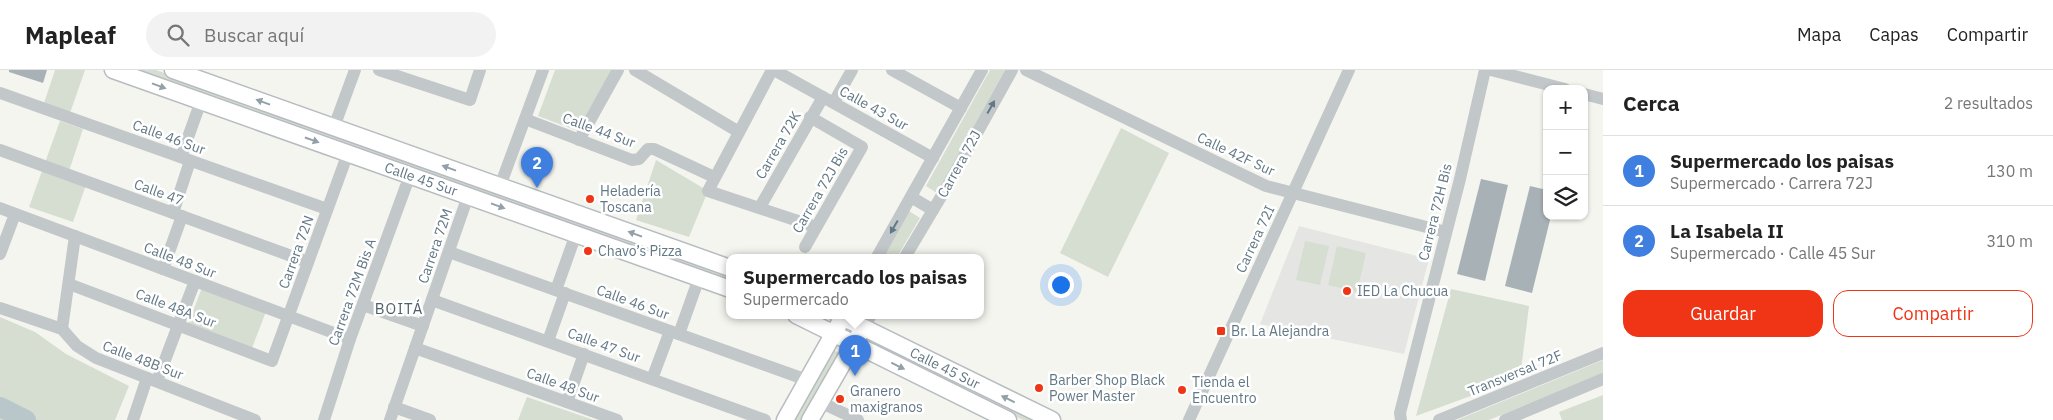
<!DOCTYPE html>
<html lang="es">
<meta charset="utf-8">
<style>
:root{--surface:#fff;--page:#f2f2f2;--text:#222;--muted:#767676;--line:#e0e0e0;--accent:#ef3516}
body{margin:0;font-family:"IBM Plex Sans",sans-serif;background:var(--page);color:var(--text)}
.controls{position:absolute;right:15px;top:15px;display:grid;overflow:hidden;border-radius:10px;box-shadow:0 1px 4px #0004}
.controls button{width:45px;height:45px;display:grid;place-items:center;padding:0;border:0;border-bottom:1px solid var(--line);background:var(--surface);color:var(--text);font:25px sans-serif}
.you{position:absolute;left:1060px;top:214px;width:18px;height:18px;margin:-12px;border:4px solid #fff;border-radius:50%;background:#1a73e8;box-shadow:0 0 0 8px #1a73e833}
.badge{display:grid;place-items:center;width:32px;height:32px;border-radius:50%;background:var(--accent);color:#fff;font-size:16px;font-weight:700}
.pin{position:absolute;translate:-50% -41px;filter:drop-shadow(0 1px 2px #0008)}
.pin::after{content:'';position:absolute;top:26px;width:18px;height:15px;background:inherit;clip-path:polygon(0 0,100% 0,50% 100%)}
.popup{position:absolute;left:726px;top:184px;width:258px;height:65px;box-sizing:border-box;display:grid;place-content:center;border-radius:10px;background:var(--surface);filter:drop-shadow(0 1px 4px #0005);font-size:16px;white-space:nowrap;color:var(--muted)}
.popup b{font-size:19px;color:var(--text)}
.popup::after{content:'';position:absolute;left:50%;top:100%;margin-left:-10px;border:10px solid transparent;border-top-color:var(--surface)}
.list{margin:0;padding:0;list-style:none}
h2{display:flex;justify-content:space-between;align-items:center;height:65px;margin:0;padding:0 20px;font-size:21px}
h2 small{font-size:16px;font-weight:400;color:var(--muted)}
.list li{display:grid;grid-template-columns:32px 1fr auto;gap:15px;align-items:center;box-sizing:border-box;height:70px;padding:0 20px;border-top:1px solid var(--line)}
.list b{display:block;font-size:19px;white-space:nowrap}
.list p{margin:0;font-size:16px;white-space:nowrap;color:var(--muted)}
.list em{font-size:16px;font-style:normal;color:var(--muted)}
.actions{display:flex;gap:10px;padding:15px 20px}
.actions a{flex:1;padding:11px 0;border:1px solid var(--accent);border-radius:15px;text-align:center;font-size:18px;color:var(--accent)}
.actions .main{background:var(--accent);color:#fff}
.icon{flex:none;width:28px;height:28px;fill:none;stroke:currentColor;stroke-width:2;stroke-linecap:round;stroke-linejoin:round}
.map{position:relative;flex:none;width:1603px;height:350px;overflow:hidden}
header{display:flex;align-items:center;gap:30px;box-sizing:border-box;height:70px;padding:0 25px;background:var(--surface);border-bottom:1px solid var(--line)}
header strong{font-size:24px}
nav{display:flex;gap:28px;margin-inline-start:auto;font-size:18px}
.search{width:350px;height:45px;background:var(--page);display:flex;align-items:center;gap:12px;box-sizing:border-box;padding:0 18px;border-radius:28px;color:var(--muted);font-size:19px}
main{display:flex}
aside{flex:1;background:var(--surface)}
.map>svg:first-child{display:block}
.built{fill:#e5e6e4}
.green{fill:#d6ddd1}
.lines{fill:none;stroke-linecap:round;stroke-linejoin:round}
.river{stroke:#b9c7cb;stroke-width:20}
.building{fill:#a8b2b6}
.secondary-casing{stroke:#b6bcc0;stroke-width:19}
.street{stroke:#c2c7c9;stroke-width:12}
.secondary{stroke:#fff;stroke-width:16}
.oneway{fill:#91a0a9}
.oneway2{fill:#627884}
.poi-dot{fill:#ef3516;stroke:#fff;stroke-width:2}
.labels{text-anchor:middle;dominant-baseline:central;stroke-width:5;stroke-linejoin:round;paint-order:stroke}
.street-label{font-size:14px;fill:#627884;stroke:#fff}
.poi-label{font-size:14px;fill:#627884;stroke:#fff;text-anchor:start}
.neighbourhood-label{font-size:15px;letter-spacing:1px;fill:#506068;stroke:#fff}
</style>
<header>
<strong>Mapleaf</strong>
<div class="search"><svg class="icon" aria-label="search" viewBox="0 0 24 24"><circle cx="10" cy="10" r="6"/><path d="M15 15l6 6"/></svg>Buscar aquí</div>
<nav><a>Mapa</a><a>Capas</a><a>Compartir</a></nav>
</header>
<main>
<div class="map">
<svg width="1603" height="350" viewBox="0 0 1603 350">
<rect width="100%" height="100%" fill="#f5f5f0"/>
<!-- built -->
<path class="built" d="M1299 156 1429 189 1404 284 1260 254Z"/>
<!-- green -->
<g class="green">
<path d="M55 0H85L70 43 44 33Z"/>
<path d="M135 0H156L730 205V212L592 162Z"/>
<path d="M555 0H612L578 61 538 46Z"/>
<path d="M990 0H1005L937 123 926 116Z"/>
<path d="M60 51 83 59 68 104 87 112 73 152 29 137Z"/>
<path d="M1121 58 1169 83 1108 207 1060 183Z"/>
<path d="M656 90 708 121 689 167 636 150Z"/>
<path d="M909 141 920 148 897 187H882Z"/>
<path d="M1305 171 1329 176 1320 215 1296 210Z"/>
<path d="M1337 176 1366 183 1357 222 1328 215Z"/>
<path d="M203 215 267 239 252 278 188 254Z"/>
<path d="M1451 219 1529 236 1520 308 1416 346Z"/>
<path d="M0 247 35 262 66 284 129 316 115 350H0Z"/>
<path d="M875 271 1041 350H1023L871 278Z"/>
<path d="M832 279 840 284 803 350H792Z"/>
<path d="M1603 290V303L1489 350H1457Z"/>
<path d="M1603 325V350H1562L1559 342Z"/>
<path d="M527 327 594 350H518Z"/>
</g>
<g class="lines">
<!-- river -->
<path class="river" d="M0 337 26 350"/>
</g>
<!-- building -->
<g class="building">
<path d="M9 0H47L43 13 9 2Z"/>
<path d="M1481 109 1508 115 1485 211 1457 204Z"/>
<path d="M1530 116 1547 120V146H1551L1532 223 1505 216Z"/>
</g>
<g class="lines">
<!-- secondary casing -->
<g class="secondary-casing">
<g id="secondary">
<path d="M113 0 730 219"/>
<path d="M173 0 730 198"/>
<path d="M796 245 1008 350"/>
<path d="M838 245 1052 350"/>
<path d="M785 350 839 254"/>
<path d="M810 350 859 265"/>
</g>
</g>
<!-- street -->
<g class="street">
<path d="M379 0 470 30 480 0"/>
<path d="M635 0 739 62"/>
<path d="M772 0 708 121 816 157"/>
<path d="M774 0 933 88"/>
<path d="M892 0 961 38"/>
<path d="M1026 0 1266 116 1446 162"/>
<path d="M1491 0 1565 19"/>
<path d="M0 23 327 139"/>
<path d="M1584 24 1603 29"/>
<path d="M834 32 852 0"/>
<path d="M525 49 632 90 639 89 648 79H654L714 107"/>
<path d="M334 57 355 0"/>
<path d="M579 70 618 0"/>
<path d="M0 80 308 192"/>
<path d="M181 87 201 31"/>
<path d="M500 116 543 0"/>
<path d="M911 127 933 140"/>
<path d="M760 137 823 27"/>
<path d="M0 138 350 269"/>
<path d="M173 143 190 91"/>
<path d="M805 177 862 77 810 47"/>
<path d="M449 182 807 310"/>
<path d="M0 184 15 144"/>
<path d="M877 187 982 0"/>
<path d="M905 187 948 115 1012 0"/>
<path d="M163 199 182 146"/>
<path d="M69 214 272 291 348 83"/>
<path d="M556 220 576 164"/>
<path d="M432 230 765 350"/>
<path d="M363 235 423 256"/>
<path d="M0 238 62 259 77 276 96 288 255 350"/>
<path d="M864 258 871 245"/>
<path d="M62 259 75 166"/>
<path d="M679 264 699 208"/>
<path d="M548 271 565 223"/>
<path d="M415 278 617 350"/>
<path d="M652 309 670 261"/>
<path d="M157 311 195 211"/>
<path d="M567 332 584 284"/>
<path d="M820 332 858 350"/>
<path d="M394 337 430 350"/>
<path d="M133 350 147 308"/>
<path d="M324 350 350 269 410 105"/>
<path d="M390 350 468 126"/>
<path d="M1189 350 1349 0"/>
<path d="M1401 350 1400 343 1460 109 1485 0"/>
<path d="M1439 350 1603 283"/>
<path d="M1505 350 1603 309"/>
</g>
<!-- secondary -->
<use href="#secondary" class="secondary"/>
</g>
<!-- one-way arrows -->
<defs><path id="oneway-solid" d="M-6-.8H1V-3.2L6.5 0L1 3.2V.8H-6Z" transform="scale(1.25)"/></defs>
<g class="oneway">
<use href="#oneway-solid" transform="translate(159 16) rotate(20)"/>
<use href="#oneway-solid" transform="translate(263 32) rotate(-160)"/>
<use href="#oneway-solid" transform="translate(312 70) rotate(19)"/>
<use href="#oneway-solid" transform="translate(449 98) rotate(-160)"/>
<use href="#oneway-solid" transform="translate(498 136) rotate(20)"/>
<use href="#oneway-solid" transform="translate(635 164) rotate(-160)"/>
<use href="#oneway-solid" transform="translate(898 296) rotate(26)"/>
<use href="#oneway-solid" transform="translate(1008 329) rotate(-154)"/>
</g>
<g class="oneway2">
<use href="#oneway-solid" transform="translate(991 37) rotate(-61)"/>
<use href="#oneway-solid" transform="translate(894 157) rotate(120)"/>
</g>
<!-- markers -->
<g class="poi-dot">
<circle cx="590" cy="129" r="5"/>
<circle cx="588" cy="181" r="5"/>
<circle cx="1347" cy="221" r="5"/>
<rect x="1216" y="256" width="10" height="10" rx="2.5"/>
<circle cx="1039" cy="318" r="5"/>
<circle cx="1182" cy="320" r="5"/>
<circle cx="840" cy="329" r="5"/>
</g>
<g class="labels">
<!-- street labels -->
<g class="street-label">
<text transform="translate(874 38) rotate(29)">Calle 43 Sur</text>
<text transform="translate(599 60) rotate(20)">Calle 44 Sur</text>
<text transform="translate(169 67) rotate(20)">Calle 46 Sur</text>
<text transform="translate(778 75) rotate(-60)">Carrera 72K</text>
<text transform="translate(1236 84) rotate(25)">Calle 42F Sur</text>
<text transform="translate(959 94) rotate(-61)">Carrera 72J</text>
<text transform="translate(421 109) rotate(19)">Calle 45 Sur</text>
<text transform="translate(820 120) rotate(-60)">Carrera 72J Bis</text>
<text transform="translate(159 122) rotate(20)">Calle 47</text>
<text transform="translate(1435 142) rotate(-76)">Carrera 72H Bis</text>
<text transform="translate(1255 169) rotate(-65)">Carrera 72I</text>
<text transform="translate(435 176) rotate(-71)">Carrera 72M</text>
<text transform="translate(296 182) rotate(-70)">Carrera 72N</text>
<text transform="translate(180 190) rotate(21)">Calle 48 Sur</text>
<text transform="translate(352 222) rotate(-70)">Carrera 72M Bis A</text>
<text transform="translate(633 232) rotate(20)">Calle 46 Sur</text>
<text transform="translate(176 238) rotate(21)">Calle 48A Sur</text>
<text transform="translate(604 275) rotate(20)">Calle 47 Sur</text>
<text transform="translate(143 290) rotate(21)">Calle 48B Sur</text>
<text transform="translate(945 298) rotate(26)">Calle 45 Sur</text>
<text transform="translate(1515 303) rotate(-22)">Transversal 72F</text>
<text transform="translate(563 315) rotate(20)">Calle 48 Sur</text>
</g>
<!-- poi labels -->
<g class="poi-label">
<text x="600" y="121">Heladería<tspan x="600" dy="16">Toscana</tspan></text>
<text x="598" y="181">Chavo’s Pizza</text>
<text x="1357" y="221">IED La Chucua</text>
<text x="1231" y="261">Br. La Alejandra</text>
<text x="1049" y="310">Barber Shop Black<tspan x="1049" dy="16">Power Master</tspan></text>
<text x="1192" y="312">Tienda el<tspan x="1192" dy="16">Encuentro</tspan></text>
<text x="850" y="321">Granero<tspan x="850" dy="16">maxigranos</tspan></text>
</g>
<!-- neighbourhood labels -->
<g class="neighbourhood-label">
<text x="399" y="238">BOITÁ</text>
</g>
</g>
</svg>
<div class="controls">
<button>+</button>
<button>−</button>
<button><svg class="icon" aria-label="layers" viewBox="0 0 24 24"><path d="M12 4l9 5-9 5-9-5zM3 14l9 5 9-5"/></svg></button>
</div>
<div class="you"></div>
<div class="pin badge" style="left:855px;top:306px;background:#3f7fe0">1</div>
<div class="popup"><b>Supermercado los paisas</b>Supermercado</div>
<div class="pin badge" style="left:537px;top:118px;background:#3f7fe0">2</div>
</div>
<aside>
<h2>Cerca<small>2 resultados</small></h2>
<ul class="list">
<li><span class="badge" style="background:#3f7fe0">1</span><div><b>Supermercado los paisas</b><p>Supermercado · Carrera 72J</p></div><em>130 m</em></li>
<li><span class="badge" style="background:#3f7fe0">2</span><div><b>La Isabela II</b><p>Supermercado · Calle 45 Sur</p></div><em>310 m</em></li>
</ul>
<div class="actions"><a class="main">Guardar</a><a>Compartir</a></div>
</aside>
</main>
